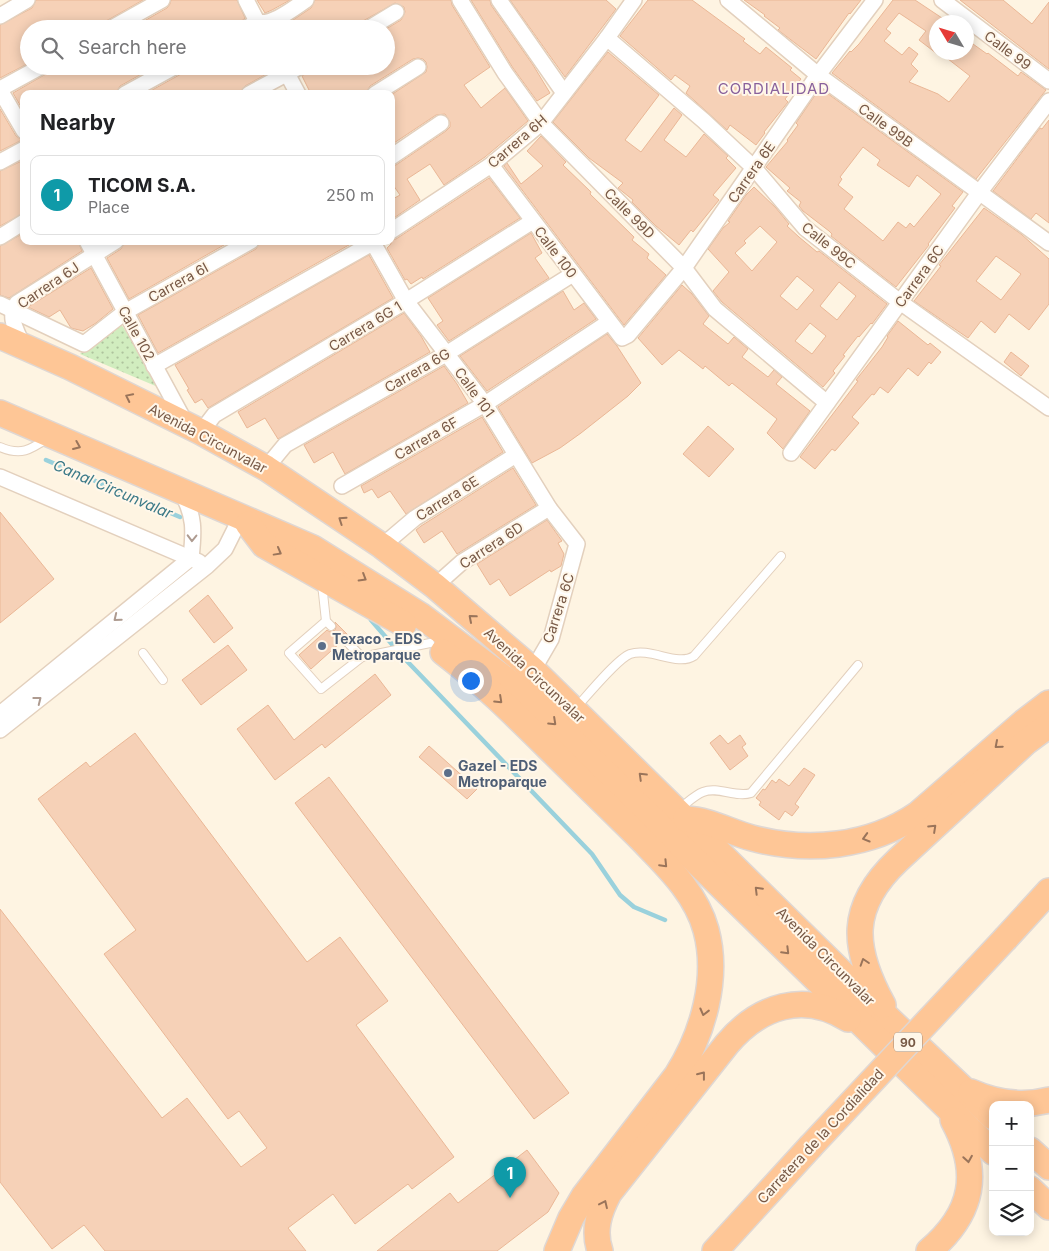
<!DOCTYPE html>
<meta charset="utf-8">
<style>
:root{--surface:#fff;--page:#f6f6f6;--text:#202124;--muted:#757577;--line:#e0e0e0;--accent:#f3683c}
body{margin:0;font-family:Inter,sans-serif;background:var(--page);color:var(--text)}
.controls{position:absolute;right:15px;bottom:15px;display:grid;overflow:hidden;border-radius:10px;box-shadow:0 2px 12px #0003}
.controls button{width:45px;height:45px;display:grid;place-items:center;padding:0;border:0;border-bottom:1px solid var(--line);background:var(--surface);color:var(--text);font:25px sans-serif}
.compass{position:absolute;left:929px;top:15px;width:45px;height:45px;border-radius:50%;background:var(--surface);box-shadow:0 2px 12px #0003;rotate:308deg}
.you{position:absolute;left:470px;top:680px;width:18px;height:18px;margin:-12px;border:4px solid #fff;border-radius:50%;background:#1a73e8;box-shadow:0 0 0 8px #1a73e833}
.badge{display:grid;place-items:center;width:32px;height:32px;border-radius:50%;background:var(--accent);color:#fff;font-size:16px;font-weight:700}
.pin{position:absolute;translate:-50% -41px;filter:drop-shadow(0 1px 2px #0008)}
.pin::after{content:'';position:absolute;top:26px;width:18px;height:15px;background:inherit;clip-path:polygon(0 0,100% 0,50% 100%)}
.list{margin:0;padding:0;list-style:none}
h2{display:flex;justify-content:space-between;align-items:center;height:65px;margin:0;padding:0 20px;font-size:21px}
h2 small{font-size:16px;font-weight:400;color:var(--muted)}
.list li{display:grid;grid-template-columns:32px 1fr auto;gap:15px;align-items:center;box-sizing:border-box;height:80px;margin:0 10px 10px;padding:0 10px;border:1px solid var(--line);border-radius:10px}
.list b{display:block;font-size:19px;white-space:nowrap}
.list p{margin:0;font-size:16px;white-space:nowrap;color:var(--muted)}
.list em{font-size:16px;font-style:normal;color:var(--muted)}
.icon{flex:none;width:28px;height:28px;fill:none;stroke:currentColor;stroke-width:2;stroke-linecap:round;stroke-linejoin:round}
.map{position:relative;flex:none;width:1049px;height:1251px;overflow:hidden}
.search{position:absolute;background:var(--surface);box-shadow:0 2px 12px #0003;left:20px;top:20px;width:375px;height:55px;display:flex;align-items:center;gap:12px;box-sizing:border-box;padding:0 18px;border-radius:28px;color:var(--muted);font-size:19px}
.panel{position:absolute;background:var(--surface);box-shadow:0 2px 12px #0003;left:20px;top:90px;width:375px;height:155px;border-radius:10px}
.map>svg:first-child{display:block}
.grass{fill:url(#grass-dots)}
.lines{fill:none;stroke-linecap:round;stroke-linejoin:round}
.stream{stroke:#9ad1dc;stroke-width:4.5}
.building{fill:#f6d1b7;stroke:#eab796;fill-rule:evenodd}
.service-casing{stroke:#e3d0bd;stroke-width:10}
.minor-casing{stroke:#e3d0bd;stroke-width:18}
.trunk-casing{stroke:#dfd7d3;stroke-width:28}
.service{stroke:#fff;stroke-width:8}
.minor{stroke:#fff;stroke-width:15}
.trunk{stroke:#fec696;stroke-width:25}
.trunk-bridge-casing{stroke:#dfd7d3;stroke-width:28;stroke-linecap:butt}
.trunk-bridge{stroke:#fec696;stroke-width:25}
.oneway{stroke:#9a745a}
.oneway2{stroke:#ae9b90}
.service-dot{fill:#5c6f8a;stroke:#fff7ea;stroke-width:2}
.labels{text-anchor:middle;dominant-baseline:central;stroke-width:4;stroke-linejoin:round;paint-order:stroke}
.shield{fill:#fff7ea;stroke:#a08877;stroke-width:1}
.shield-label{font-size:12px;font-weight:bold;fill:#785946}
.street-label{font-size:14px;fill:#785946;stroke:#fff7ea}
.service-label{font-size:14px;font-weight:bold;fill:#4e5e75;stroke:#fff7ea;text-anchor:start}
.neighbourhood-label{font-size:15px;letter-spacing:1px;fill:#89619c;stroke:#fff7ea}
.water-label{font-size:15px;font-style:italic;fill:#3b7987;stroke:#fff7ea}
</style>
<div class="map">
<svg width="1049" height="1251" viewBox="0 0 1049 1251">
<defs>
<pattern id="grass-dots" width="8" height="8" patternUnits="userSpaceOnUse" patternTransform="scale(1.25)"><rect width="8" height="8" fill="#d1edbf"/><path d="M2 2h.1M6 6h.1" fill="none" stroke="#aec39d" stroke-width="1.8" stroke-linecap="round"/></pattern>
</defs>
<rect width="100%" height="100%" fill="#fef4e2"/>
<!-- grass -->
<path class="grass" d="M119 321 165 390 80 354Z"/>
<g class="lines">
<!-- stream -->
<g class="stream">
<path d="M46 460 180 517"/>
<path d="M371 620 403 657 592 854 620 895 634 907 665 920"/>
</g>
</g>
<!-- building -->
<g class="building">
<path d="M36 0H143L92 29H29V63L0 78V25L32 8Z"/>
<path d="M171 0H237L245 18 233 29H130L167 8 170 4Z"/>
<path d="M257 0H290L272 10 265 13Z"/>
<path d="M315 0H451L452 5 490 67 464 85 481 108 505 88 528 121 485 157 444 185 430 164 407 179 420 200 391 220V200L400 195 391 182V166L396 165 446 131 450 127V122L445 114 436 115 391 145V95L426 72 427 67 426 62 423 59 418 58 413 59 370 86 366 94H311L302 76 309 71 310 66H386V29L401 20 405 12 404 7 395 3 363 21 359 29H276L287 24 311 8Z"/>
<path d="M471 0H490L491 5 533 65 550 93 537 101 513 68Z"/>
<path d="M510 0H606L616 9 565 77Z"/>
<path d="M648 0H692L745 39 743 41 760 54 766 47 792 68 790 70 801 79 785 99 788 102 764 132 765 133 756 145 730 125 727 130 686 93 690 86 675 75 671 80 620 36Z"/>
<path d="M744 0H861L850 14 849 13 816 59 778 30 780 28 764 16 765 15Z"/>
<path d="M893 0H915L948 22H936V53L919 40 926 31 899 13 886 29 891 33 884 41 902 55 909 47 918 54 911 64 918 71 909 82 938 94 949 102 970 76 939 52H966V39L987 54 988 53 1018 76 1021 72 1046 90 976 179 832 73 850 51 851 52 859 44Z"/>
<path d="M960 0H1003L1032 24 1049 2V69Z"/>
<path d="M608 52 659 95 625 140 641 152 674 108 682 115 664 140 686 157 704 134 728 156 726 158 736 168 713 195 719 200 693 232 691 230 679 245 656 226 632 202 633 200 618 188 623 183 589 158 553 122Z"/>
<path d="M55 66H156L120 86 116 94H24V112L13 93 46 74Z"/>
<path d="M185 66H269L272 71 245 86 240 94H145L181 74Z"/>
<path d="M820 88 963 192 952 206 955 208 928 244 929 245 896 287 831 236 832 234 829 231 803 211 799 206 801 202 787 191 790 188 766 167 788 141 787 140 798 125 796 123ZM863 147 880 160 877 165 909 187 917 175 941 194 914 227 910 223 906 228 898 222 883 241 844 209 853 197 838 185 842 179 840 177Z"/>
<path d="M0 109 16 136 22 140 0 151Z"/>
<path d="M1049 120V223L1036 213 1031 219 993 191 1040 128 1042 129Z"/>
<path d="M541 136 566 162 563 165 591 192 590 194 634 237 632 240 649 254 647 258 666 275 624 325 504 166 507 163 521 184 543 166 527 151Z"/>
<path d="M24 160V213L0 226V171Z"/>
<path d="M489 178 520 218 423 279 422 277 411 284 407 279 405 280 387 248 391 244V240L396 239Z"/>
<path d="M754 187 776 208 789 224 787 226 799 237 817 252 819 251 887 304 872 324 871 323 859 337 858 336 843 355 845 356 833 371 835 373 823 387 722 302 713 291 729 272 708 249 723 228 730 222 728 221 746 195ZM760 226 777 242 752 271 735 253 746 243 744 241ZM797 276 814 290 797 310 780 296ZM839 282 856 296 837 320 820 306ZM810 323 826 336 812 354 795 341Z"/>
<path d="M984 208 1021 234 1049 259V304L1029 330 1009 314 995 333 981 321 968 338 914 301 941 266 939 265ZM996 256 1021 274 1001 300 976 281Z"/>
<path d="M24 233V241H78L82 251 9 298 0 295V246Z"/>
<path d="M531 233 542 253 535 258 549 278 449 341 437 325 443 321 428 298Z"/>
<path d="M125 241H231L129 299 107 258 121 249Z"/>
<path d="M260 241H356L158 353 138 315 256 249Z"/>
<path d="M369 255 393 298 208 408 202 399 195 403 187 390 189 389 175 365Z"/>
<path d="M91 268 113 309 96 323 83 331 71 328 60 310 49 317 28 307Z"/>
<path d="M682 285 692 294 709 316 703 324 728 344 734 337 748 349 742 357 768 377 774 370 782 377 776 384 810 411 783 449 767 433 777 419 732 383 729 386 705 366 703 369 679 350 662 365 638 338Z"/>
<path d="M563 291 574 310 584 303 596 319 487 391 460 356Z"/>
<path d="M404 313 421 336 430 352 278 439 265 418 247 428 238 412Z"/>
<path d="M898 321 928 345 930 343 941 352 931 364 929 362 918 376 908 368 888 393 880 387 874 395 872 394 852 417 859 423 835 451 832 449 815 469 800 457 858 381 856 380 882 347 888 337 887 336Z"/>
<path d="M607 334 617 346 641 383 628 396 581 433 560 448 532 463 498 407Z"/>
<path d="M1011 352 1029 366 1021 376 1004 362Z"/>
<path d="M444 366 457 384 468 403 345 474 333 452 314 463 304 445Z"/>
<path d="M482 417 503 452 406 514 390 491 378 498 372 489 364 493 361 486Z"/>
<path d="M708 426 734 449 709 477 683 454Z"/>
<path d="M513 468 536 505 457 554 442 531 424 543 416 530 421 526Z"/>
<path d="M0 512 54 579 0 623Z"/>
<path d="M547 520 562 541 558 543 564 554 561 566 551 572 550 570 510 596 499 579 490 585 477 564Z"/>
<path d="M208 595 233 628 214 643 189 611Z"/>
<path d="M335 622 348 635 345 634 340 635 338 638 340 643 311 669 299 655 327 630 330 632 335 630 336 627Z"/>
<path d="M228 645 247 670 201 705 182 680Z"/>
<path d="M375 674 391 695 325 748 322 744 275 780 237 729 268 705 294 740Z"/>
<path d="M135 733 307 962 340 937 388 1001 356 1025 454 1157 412 1189 408 1184 355 1224 333 1194 288 1228 306 1251H105L84 1225 52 1249 0 1182V909L162 1118 187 1098 241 1167 267 1148 239 1111 228 1119 104 954 136 930 38 799 86 762 90 767Z"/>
<path d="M720 735 728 744 740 735 746 744 742 747 748 756 730 770 710 743Z"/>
<path d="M429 746 477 789 467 799 419 757Z"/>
<path d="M804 768 815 775 795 804 799 807 792 816 785 811 779 820 759 805 761 802 756 798 763 789 765 790 772 780 776 783 779 779 789 786Z"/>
<path d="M329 777 569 1093 534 1119 295 803Z"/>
<path d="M527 1150 559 1193 548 1212 497 1251H377L450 1193 458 1203Z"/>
</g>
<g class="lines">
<!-- service casing -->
<g class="service-casing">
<g id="service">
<path d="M0 447C21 456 30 450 48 438"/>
<path d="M322 584 326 621 331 626"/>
<path d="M326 621 289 653 321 689 362 657"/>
<path d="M344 639 362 657 430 643"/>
<path d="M143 653 163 680"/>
<path d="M575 709C586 697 617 659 630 654 651 647 677 667 694 656L781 556"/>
<path d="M680 808C687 803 695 795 703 792 718 786 736 798 751 793L858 665"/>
</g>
</g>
<!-- minor casing -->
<g class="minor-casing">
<g id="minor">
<path d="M246 0 261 29"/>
<path d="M460 0 505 73 541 123 684 268 715 309 827 403"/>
<path d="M499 0 564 93"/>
<path d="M728 0 818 75 1049 243"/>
<path d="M942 0 1049 81"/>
<path d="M0 16 27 0"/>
<path d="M110 29 162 0"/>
<path d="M245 29 257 22C272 26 294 8 306 0"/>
<path d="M368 29 396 12"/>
<path d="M607 38 704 121 754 168 805 228 900 302 1049 408"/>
<path d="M283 66 298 94"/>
<path d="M0 89 42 66"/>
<path d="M0 90 24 131"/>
<path d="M125 94 176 66"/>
<path d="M249 94 301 66"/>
<path d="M375 94 418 67"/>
<path d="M391 157 441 123"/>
<path d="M0 162 24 149"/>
<path d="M491 165 622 338 628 335 684 268 818 75 875 0"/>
<path d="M391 231 491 165 541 123 607 38 634 0"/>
<path d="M0 237 24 222"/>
<path d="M87 241 185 422"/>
<path d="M372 241 406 301 485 404 549 508 577 544 551 639 533 670"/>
<path d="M0 304 84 344 125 312 251 241"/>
<path d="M23 346C17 331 7 317 17 303L116 241"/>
<path d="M154 366 376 241"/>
<path d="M201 432 214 415 406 301 533 221"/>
<path d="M791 453 979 193 1049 101"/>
<path d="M266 468 285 445 446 354 573 274"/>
<path d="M0 477 199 562"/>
<path d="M342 486 485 404 609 322"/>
<path d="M382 546 415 518 516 455"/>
<path d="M435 586 462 562 549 508"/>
<path d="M0 714 191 558C194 531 195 516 181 491"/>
<path d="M0 730 207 566 225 549 241 517"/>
</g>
</g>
<!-- trunk casing -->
<g class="trunk-casing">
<g id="trunk">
<path d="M0 336 70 367 201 432 266 468 382 546 435 586 533 670 892 1022 993 1117"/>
<path d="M0 413 313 548 420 615 517 688 585 753 993 1152"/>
<path d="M248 524 264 545 404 624"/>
<path d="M443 652C489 687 530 730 571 770 594 793 618 816 641 839 667 866 696 893 706 930 719 978 703 1034 677 1075L584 1196 571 1218 557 1251"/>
<path d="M686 819C710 820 729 832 752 838 808 853 870 847 918 814L1024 722 1049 703"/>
<path d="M1006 938 1049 891"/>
<path d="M883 1005C852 948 848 907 898 860L1026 742 1049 725"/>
<path d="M971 1092C996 1103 1022 1107 1049 1100"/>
<path d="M1030 1150 1049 1167"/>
<path d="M1030 1189 1049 1207"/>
<path d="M600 1251C593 1230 599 1212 609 1193L727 1044C759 1006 804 991 848 1019"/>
<path d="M715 1251 810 1147"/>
<path d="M929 1251C974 1213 981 1172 953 1120"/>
</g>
</g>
<!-- service -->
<use href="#service" class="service"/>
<!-- minor -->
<use href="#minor" class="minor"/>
<!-- trunk -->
<use href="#trunk" class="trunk"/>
<!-- trunk-bridge casing -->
<g class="trunk-bridge-casing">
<path id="trunk-bridge" d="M810 1147 1006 938"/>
</g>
<!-- trunk-bridge -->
<use href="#trunk-bridge" class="trunk-bridge"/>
</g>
<!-- one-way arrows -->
<defs><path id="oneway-chevron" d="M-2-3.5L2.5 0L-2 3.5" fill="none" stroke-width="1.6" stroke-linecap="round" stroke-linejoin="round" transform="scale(1.25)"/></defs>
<g class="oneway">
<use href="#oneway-chevron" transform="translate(129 397) rotate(-154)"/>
<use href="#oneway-chevron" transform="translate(77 446) rotate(23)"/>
<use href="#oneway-chevron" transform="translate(342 520) rotate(-146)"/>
<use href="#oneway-chevron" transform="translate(278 552) rotate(29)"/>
<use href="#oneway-chevron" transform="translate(363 578) rotate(31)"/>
<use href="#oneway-chevron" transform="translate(472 618) rotate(-139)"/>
<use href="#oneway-chevron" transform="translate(499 700) rotate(43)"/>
<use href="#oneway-chevron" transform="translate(553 722) rotate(43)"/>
<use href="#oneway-chevron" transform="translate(998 745) rotate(139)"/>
<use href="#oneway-chevron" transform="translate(642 776) rotate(-136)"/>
<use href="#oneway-chevron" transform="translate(933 828) rotate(-43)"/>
<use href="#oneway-chevron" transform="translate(866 838) rotate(164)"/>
<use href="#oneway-chevron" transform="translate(664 864) rotate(46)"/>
<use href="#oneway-chevron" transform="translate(758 890) rotate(-135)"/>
<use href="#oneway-chevron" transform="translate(786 951) rotate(45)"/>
<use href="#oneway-chevron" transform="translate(864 962) rotate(-108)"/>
<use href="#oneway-chevron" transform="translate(704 1012) rotate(104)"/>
<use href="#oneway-chevron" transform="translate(702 1075) rotate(-52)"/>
<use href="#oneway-chevron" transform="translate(968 1159) rotate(81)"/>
<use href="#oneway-chevron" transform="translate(604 1204) rotate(-65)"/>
</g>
<g class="oneway2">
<use href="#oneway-chevron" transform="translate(192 538) rotate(91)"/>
<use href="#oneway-chevron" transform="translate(117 618) rotate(141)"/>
<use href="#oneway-chevron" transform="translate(38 700) rotate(-38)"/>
</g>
<!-- markers -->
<g class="service-dot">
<circle cx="322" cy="646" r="5"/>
<circle cx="448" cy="773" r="5"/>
</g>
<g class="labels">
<!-- shield labels -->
<rect class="shield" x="894" y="1032.5" width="28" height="19" rx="4"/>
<g class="shield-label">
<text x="908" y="1042">90</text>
</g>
<!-- street labels -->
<g class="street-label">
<text transform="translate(1008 50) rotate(37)">Calle 99</text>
<text transform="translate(886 125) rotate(36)">Calle 99B</text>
<text transform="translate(517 141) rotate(-41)">Carrera 6H</text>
<text transform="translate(751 172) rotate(-55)">Carrera 6E</text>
<text transform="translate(630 213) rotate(45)">Calle 99D</text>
<text transform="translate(829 245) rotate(39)">Calle 99C</text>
<text transform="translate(556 252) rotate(53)">Calle 100</text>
<text transform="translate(919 276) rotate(-54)">Carrera 6C</text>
<text transform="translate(178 282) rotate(-29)">Carrera 6I</text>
<text transform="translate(48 285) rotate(-34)">Carrera 6J</text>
<text transform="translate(365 326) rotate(-31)">Carrera 6G 1</text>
<text transform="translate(137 333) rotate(61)">Calle 102</text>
<text transform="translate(417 370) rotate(-30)">Carrera 6G</text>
<text transform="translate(475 392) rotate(54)">Calle 101</text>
<text transform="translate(208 438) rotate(28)">Avenida Circunvalar</text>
<text transform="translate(426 438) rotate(-30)">Carrera 6F</text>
<text transform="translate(447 498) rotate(-32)">Carrera 6E</text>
<text transform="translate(491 545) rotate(-33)">Carrera 6D</text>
<text transform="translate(558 608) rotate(-72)">Carrera 6C</text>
<text transform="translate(535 675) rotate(43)">Avenida Circunvalar</text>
<text transform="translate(826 956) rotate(45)">Avenida Circunvalar</text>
<text transform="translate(820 1136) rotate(-47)">Carretera de la Cordialidad</text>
</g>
<!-- service labels -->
<g class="service-label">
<text x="332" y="638">Texaco - EDS<tspan x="332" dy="16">Metroparque</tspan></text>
<text x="458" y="765">Gazel - EDS<tspan x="458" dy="16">Metroparque</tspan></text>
</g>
<!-- neighbourhood labels -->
<g class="neighbourhood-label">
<text x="774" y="88">CORDIALIDAD</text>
</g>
<!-- water labels -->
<g class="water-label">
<text transform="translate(113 489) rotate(23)">Canal Circunvalar</text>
</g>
</g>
</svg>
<div class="controls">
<button>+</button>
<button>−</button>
<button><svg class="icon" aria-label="layers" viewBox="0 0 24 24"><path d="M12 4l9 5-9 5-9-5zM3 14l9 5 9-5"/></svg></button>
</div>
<svg class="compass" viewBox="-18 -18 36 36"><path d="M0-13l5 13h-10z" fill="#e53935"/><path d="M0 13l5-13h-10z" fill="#757577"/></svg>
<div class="you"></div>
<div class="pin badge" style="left:510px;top:1198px;background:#0f9aa8">1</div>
<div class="search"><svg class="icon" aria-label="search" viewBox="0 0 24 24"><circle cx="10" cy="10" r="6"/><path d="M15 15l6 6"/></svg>Search here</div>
<section class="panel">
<h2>Nearby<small></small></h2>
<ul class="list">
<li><span class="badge" style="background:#0f9aa8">1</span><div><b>TICOM S.A.</b><p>Place</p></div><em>250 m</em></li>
</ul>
</section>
</div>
